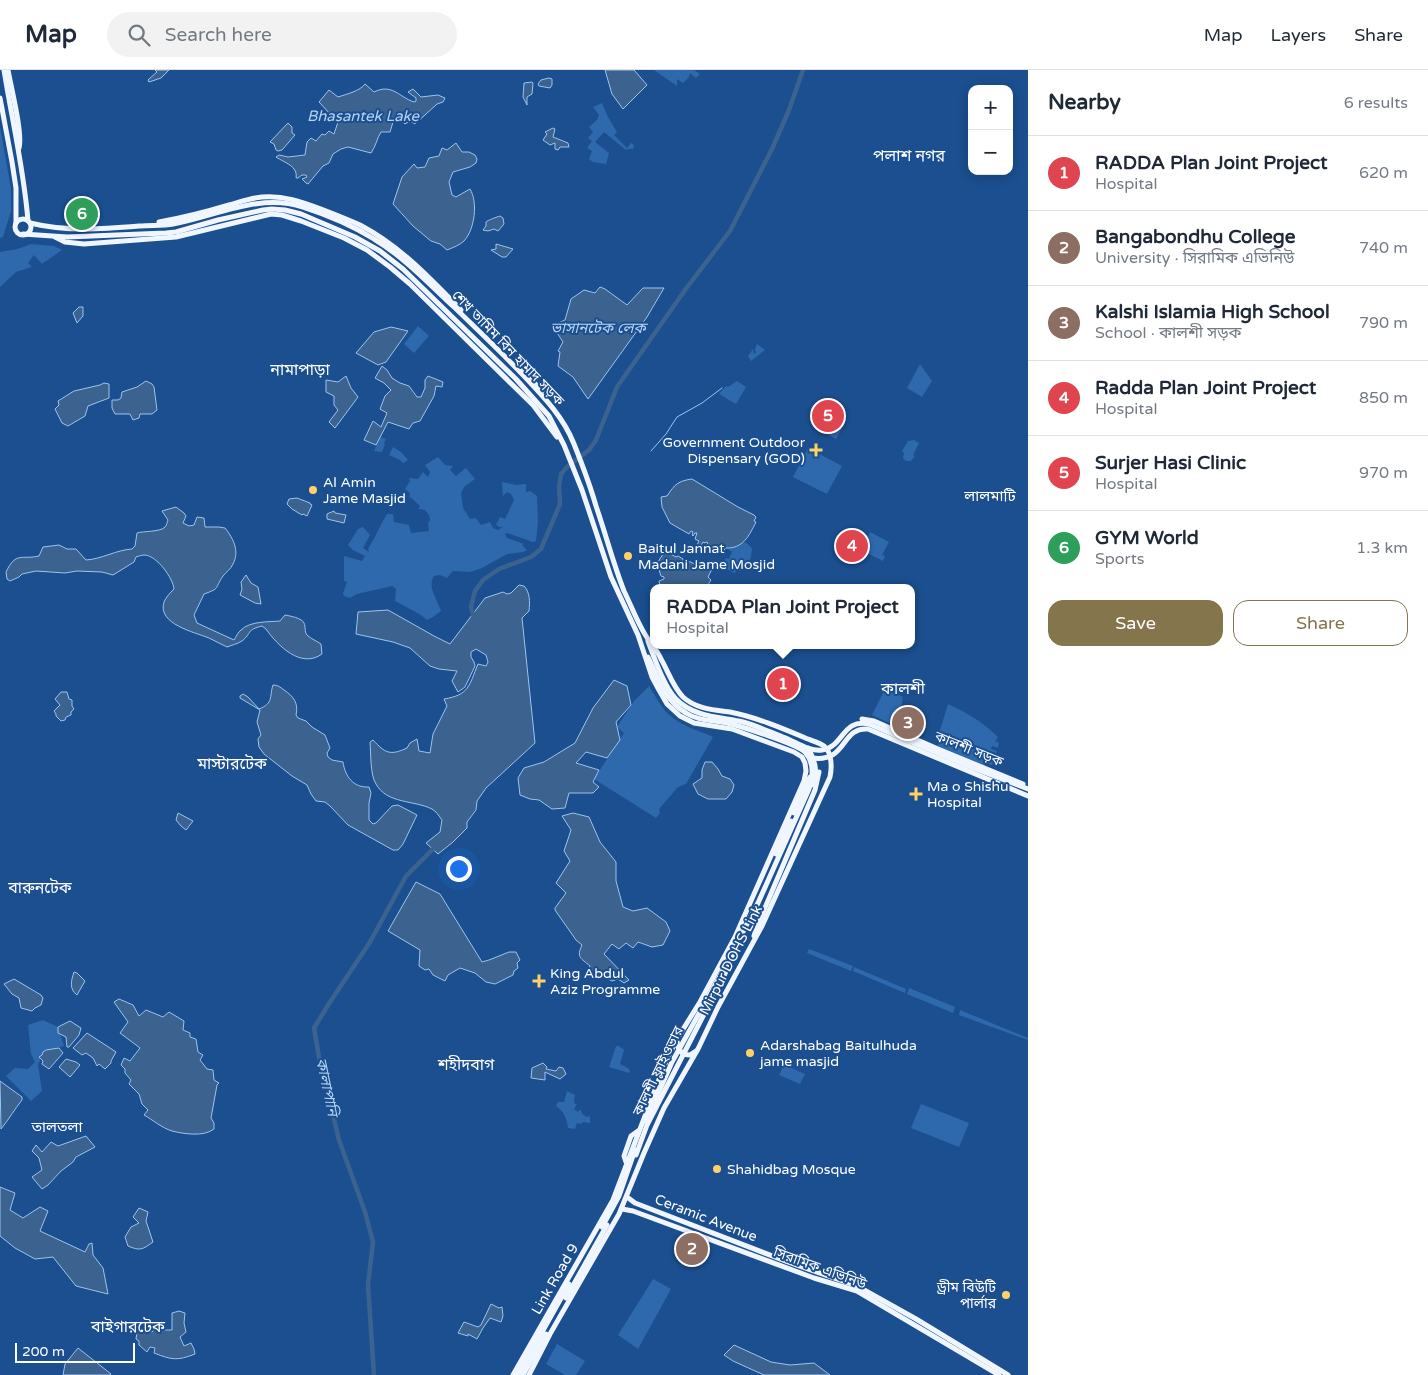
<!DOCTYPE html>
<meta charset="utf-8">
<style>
:root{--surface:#fff;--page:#f2f2f3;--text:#1f2937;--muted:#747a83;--line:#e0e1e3;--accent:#84754c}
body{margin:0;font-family:"Varela Round","Noto Sans Bengali",sans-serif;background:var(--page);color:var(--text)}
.controls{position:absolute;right:15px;top:15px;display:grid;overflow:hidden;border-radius:10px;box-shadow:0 2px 12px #0003}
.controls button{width:45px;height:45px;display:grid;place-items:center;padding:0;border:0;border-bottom:1px solid var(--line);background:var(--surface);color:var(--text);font:25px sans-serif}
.scale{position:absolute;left:15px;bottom:12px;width:120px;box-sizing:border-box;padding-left:5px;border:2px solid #fff;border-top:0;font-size:14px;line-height:18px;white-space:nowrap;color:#fff;-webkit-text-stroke:4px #1b4f8f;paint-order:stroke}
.you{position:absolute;left:458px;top:798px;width:18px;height:18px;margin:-12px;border:4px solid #fff;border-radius:50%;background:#1a73e8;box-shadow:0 0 0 8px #1a73e833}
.badge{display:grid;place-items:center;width:32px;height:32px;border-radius:50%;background:var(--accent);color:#fff;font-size:16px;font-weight:700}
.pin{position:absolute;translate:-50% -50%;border:2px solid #fff;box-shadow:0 1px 5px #0006}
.popup{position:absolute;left:650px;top:514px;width:265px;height:65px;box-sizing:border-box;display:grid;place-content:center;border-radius:10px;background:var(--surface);filter:drop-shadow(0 1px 4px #0005);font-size:16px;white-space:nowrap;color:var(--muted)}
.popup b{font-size:19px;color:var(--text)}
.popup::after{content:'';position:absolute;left:50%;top:100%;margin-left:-10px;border:10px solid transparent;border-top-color:var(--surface)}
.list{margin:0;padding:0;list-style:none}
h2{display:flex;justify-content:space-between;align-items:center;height:65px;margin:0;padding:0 20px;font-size:21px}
h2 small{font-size:16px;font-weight:400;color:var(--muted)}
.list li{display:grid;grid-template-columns:32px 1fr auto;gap:15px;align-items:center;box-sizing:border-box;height:75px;padding:0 20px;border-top:1px solid var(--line)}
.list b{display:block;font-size:19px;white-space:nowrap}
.list p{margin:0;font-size:16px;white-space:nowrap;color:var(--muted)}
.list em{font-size:16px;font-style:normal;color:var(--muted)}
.actions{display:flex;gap:10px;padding:15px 20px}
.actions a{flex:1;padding:11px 0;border:1px solid var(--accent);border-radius:15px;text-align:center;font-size:18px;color:var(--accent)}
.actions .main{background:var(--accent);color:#fff}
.icon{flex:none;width:28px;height:28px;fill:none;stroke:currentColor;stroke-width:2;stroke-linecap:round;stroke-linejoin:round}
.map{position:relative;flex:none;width:1028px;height:1305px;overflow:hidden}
header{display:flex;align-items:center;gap:30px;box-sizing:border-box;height:70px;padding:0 25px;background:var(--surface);border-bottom:1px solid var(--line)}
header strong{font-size:24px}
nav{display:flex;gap:28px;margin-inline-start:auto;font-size:18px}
.search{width:350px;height:45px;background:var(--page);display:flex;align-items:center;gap:12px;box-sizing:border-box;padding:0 18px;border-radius:28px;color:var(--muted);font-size:19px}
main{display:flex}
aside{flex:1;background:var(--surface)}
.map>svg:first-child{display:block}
.green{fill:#2e69ad}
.water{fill:#3c6290;stroke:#9cc4f0}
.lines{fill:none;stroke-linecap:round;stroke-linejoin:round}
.stream{stroke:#9cc4f0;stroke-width:1}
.canal{stroke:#3c6290;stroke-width:4.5}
.major{stroke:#f0f6ff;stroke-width:5}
.poi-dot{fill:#ffd166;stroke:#1b4f8f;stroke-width:2}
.labels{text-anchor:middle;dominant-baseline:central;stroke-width:4;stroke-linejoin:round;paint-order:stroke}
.street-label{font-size:14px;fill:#fff;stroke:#1b4f8f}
.poi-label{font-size:14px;fill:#fff;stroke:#1b4f8f;text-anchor:start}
.water-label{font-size:15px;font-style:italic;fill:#b5d3f5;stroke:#1b4f8f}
.neighbourhood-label{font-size:15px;fill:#fff;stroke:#1b4f8f}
.quarter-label{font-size:16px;fill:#fff;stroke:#1b4f8f}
</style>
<header>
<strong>Map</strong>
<div class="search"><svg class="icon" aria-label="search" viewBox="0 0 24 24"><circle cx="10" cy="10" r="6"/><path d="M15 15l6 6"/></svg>Search here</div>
<nav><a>Map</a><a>Layers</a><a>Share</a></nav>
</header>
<main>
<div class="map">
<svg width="1028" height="1305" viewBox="0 0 1028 1305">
<rect width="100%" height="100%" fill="#1b4f8f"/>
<!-- green -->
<g class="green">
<path d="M654 0H694L700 4 696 8 690 3 689 7 683 13 677 9V16Z"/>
<path d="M602 33 608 47 617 62 614 65 627 78 631 73 634 75 633 79H627L626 80 604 62 595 72 609 83 606 94 593 92 589 89 592 81 587 78 592 71 588 68 593 62 589 57 597 50 599 45 593 37Z"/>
<path d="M0 57 11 119V141L3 167 0 168Z"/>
<path d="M30 174 54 176 62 180 42 194 34 185 28 193 32 197 16 202 0 217V182C10 180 22 179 30 174Z"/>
<path d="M418 256 429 266 414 283 404 274Z"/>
<path d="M757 274 765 280 751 291 748 286 753 279 754 284 756 283 755 279Z"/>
<path d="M920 294 932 311 922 327 907 318Z"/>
<path d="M737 311 746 317 736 334 719 324 726 316 728 317Z"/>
<path d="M825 349 842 358 836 369 819 360Z"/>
<path d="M380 367 386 369 384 373 385 374 382 382 374 381Z"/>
<path d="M914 370 919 373 913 385 915 386 911 391H906L903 388 904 383 902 381 908 371Z"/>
<path d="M393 377 401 382 408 390 403 393 400 390 389 385Z"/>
<path d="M808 378 842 396 827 424 793 407Z"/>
<path d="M438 387 445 395 453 396 450 400 456 406 466 398 475 409 465 416 461 423 463 438 470 449 476 448 481 455 490 452 493 458 498 460 503 457H499L496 455 500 447 505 449 514 430 511 424 507 422 503 426 502 412 516 415 526 414V422L530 421 537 426 538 452 536 471 533 472 507 463 505 464 507 468 524 474 522 475 527 480 523 482 507 484 482 498 470 502 453 501 447 508 440 505 434 506C427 517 437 529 441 541L433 547 427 550 421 545 395 531 396 519 392 516 357 524 350 528 344 526 343 523 347 512 344 511V486L362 491 365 486 353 480 348 475 358 459 363 457 370 465 363 478 369 482 368 479C375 468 380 455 387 444H393L394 452 409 455 411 463 429 461 428 453 430 450 429 445 425 440 418 439 420 436C416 433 414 429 409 427L410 423 405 419 410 411 409 408 418 409 423 402 428 407 430 402 425 395Z"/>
<path d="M870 462 889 472 882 485 885 486 883 491 861 480Z"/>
<path d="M745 472 752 478 751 487 746 497 743 495 740 501 737 500 735 503 726 499 728 496 724 493 726 488 729 489 732 482 728 479Z"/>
<path d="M649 616C656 627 662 640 673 648 685 657 700 661 713 667L686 714 678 717 659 739 660 743 656 748 594 709 624 663 617 657 634 631Z"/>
<path d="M885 619 903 627 901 639 916 646 909 662 872 645Z"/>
<path d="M948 634C967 643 983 652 998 667L995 671 999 673 998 678 992 676 991 679 997 681 992 695 986 693 985 695H984L938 676V667Z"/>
<path d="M809 879 853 896 851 901 807 883Z"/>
<path d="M854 897 906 919 905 923 853 901Z"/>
<path d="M909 918 955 937 953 943 907 924Z"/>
<path d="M960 940 1028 968V970L959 945Z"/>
<path d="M43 950 58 957 64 976 43 982 38 995 42 1021 31 1031 6 1006 15 998 28 999 35 992 31 984 28 955Z"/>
<path d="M616 976H619L624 980 620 994 628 998 630 1001 629 1003 609 997Z"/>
<path d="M784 995 805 1004 800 1014 779 1005Z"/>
<path d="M567 1021 575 1025 574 1030 575 1034H577L574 1039 578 1042 579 1040H581L582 1044 587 1047 590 1046V1053L583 1052 581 1054 577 1053 575 1059 568 1058C567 1049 564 1041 556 1036L558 1032H564Z"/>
<path d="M921 1034 969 1053 959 1077 911 1058Z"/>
<path d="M653 1209 671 1219 638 1279 618 1265Z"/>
<path d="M557 1274 585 1291 576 1305H565L546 1294Z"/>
</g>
<!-- water -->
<g class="water">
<path d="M155 0H169L161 8 149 12 148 10 157 2Z"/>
<path d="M605 0H634L647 15 623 39 612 24Z"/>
<path d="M549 8 552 9V15L550 18 539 16 538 14 541 10Z"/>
<path d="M532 12 533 13 532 24 527 27V35L523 27 524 13Z"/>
<path d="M365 14 374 22C392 13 399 27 414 32L416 31V28L408 22 413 19 421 27 438 25 445 28 443 32 437 34 415 54 410 51 405 54 397 47 393 52 390 62H381C377 68 376 76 371 83L348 77 341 79 333 84 329 93 323 96 308 114 306 113 302 109 307 107 306 105H302L298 108H296C298 96 285 93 276 87L279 85 288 87 305 85 307 72 311 68 316 71 322 64 325 65 329 61 334 64 339 49 331 45 319 32 329 20 338 27C347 24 360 21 365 14Z"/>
<path d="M288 53 292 57V63L295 65 282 80 278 81 276 80 274 74 270 72Z"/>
<path d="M553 58 555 59 553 67 568 73 569 77H560L558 80 555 79V73L550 75 543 70 547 64 545 62Z"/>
<path d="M456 73 462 82H469L475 85 477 89 476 93 470 97 453 102 449 112 452 125 456 127 470 119C478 132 475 159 464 171 460 175 452 178 447 180L440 174 431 171 413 156 393 134 402 107 414 94 417 98 425 97 429 88 439 86 442 78 447 80Z"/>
<path d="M500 146 503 148 504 154 498 161 494 159 488 161 483 160 486 156V152C488 150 497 147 500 146Z"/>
<path d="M496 174 513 179 506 187H502L491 180 496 179Z"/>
<path d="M600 217 605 219 627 235 643 218H664L647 247 588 329 573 307 558 296 560 282 558 281 563 272C556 261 550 256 565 250L571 229 584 220 595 223Z"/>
<path d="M79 237H83V246L77 253 73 243Z"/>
<path d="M391 257 408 261 386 292 378 295 356 283 374 262Z"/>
<path d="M382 296 387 300 392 308 400 313 409 316 417 327H421L425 318V310L428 306 443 312 442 317 436 316 434 326 420 351 413 353 409 359 388 352 376 375 364 370 373 351 381 357 387 343 380 339 385 326 391 320 384 313 375 308Z"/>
<path d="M346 306 351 318 358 327 335 358 329 352 338 340 334 335V326L326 322V310L338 312Z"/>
<path d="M146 311 152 314 154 317 157 340 152 344H140L139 348 133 350 130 344H115L112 338V330H118L121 328 122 322 137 317Z"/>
<path d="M104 313 109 314V328L88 336 85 346 68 356 62 353 55 339 59 335 58 331 74 321 100 315Z"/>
<path d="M692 409 738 437 754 445 756 447 754 451 756 452C749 466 743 479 725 478L724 481 716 476 715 478 711 476 710 478 706 476 708 473 706 472 705 473 703 472 700 477 697 475 699 471 695 469 697 463H695L693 466 692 465 693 462 691 461 689 464 670 453 662 437 661 427 667 426C675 414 678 411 692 409Z"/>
<path d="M297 428 310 433V434L312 435 307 446 303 444 302 445 292 439 287 434 289 429Z"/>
<path d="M176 437 184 443 186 446 183 453 189 456 194 455 197 447 204 448 205 457H219L225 458C233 468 240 481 233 494 231 499 226 502 223 506 214 519 221 518 204 524L194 545 197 553 234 570C236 567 238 562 241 560 250 551 268 552 280 551L285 545C290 546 302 548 304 553 306 557 304 561 307 565 311 569 317 571 321 574L322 584C301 599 278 576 266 559L262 556C246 560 252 563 242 571 237 574 232 575 227 577 221 574 215 571 209 568 194 562 157 554 164 532 166 527 170 523 174 519 173 508 157 486 145 485 142 485 139 486 136 487L134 492 113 505 102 502 77 501 65 503 36 501 22 504 19 507 10 511 7 509 6 502C16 481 22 490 39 486L43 477 59 475 67 479H76L86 490C102 489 116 480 132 479L135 476 137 463C143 461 161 462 165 457 167 455 167 452 168 450L162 441Z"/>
<path d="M334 441 335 443 346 445 344 453 327 449V444Z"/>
<path d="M665 481 676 487 678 486 683 489 682 492 686 494 688 491 697 495 695 497 697 499 699 496 703 498 705 496 708 498 710 495 713 497 708 507 711 510 706 518 702 517 701 518H656L660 516 659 511 664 509V507L661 506 658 497 656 495Z"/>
<path d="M246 505 251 513 258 517 261 534 255 533 240 525 242 519 241 512Z"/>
<path d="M519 515 524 516C530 522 530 532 529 541L522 548 535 673 486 718 477 731 476 740 467 752V758L453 772 438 784 426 773 440 762 442 750C439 746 436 741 432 739 414 730 387 734 376 714 370 705 371 683 370 672L373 670C385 683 390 686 407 678L410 673 417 669 419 681 430 683 433 664 447 636 444 629C469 625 469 616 478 594L486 596 488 592 486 585 476 579 471 582V587L474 592 475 596 465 617 458 622 452 611 457 601 439 599 430 596 410 578 393 572 356 564 358 542 388 540 434 566 450 574 485 528 503 522 507 524 511 523Z"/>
<path d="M614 610 627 616 631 635 616 652 620 670 607 688 586 682 576 693 599 700 593 712 599 717 593 723H569L565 738 552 739 539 730 530 729 520 725 518 708 524 698 544 692 575 673 593 638Z"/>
<path d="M273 615C278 615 280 617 284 620 293 626 299 633 296 645L298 648 306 651 312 657 325 665 330 678 327 683 328 687 332 690 343 692C345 706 353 718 369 717L371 723 369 733V750L373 754 376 753 392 736 398 735 417 745 403 774 398 780H393L348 755 330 736 325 732 316 731 311 724 307 715 292 706 264 684 259 677 258 669 261 665 257 652 260 640 240 628V626L243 624 248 627 259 639C274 633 269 627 273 615Z"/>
<path d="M61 622H67L69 629 72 630V636L74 639 71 642V645L66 647 65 650 61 651 56 646V644L54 641 60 635 55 629Z"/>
<path d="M705 692H712L718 699 722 706 730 709 734 715 732 722 726 729H708L698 724 693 714 702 708V700Z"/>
<path d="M178 743 193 751 186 760 181 756 176 750Z"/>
<path d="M573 743 589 747 600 772 616 792V811L623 837 633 841 647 838 666 852 670 861 663 875 652 877 638 872 633 878 626 873 619 879 612 874 604 884 629 910 624 913 618 909 612 911 601 905H598L595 909 590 906 592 903 589 900 590 896C581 888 576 888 582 875L576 870 555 840V838L566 823 556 813 570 791 564 781 571 760 562 746Z"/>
<path d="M416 812 440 824 482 892 489 890 509 882H516L520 890 517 893 518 898 514 901 513 905 495 914 486 912 475 903 460 898 448 905 445 911 433 905 429 899 425 900 419 896 420 880 388 861Z"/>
<path d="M74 902 77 903 85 911 77 925C69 919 71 911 74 902Z"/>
<path d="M14 909 41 925 43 928 41 935 35 938 32 941 21 938 19 928 12 924 4 914Z"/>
<path d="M119 929 133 935 139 946 146 940 163 947 169 942 184 951 183 960 190 963V967L196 969 198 982 203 985 200 990 207 999 213 1000 214 1010 219 1013 217 1015 211 1048 214 1053V1059C204 1067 184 1064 172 1061 162 1058 153 1050 144 1045L148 1040 142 1034 139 1024 129 1014 131 1010 125 1003V999L121 995 124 988 130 991 140 978 120 963 128 952 114 932Z"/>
<path d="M70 951 81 958 79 965 69 977H67L66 967 58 963V957Z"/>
<path d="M87 963 116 982 111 991V993L105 999 99 994 97 996 93 988 86 983 82 985 73 978Z"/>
<path d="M59 978 63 983 49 999 42 994 43 991 39 987 42 985 43 982 46 980Z"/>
<path d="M66 989 76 992 80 995 70 1007 59 997Z"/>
<path d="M543 993 547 997 546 999 556 1001 559 997 563 998 566 1004 560 1009 545 1002V1010L531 1008 532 998Z"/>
<path d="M0 1011 22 1027V1030C14 1040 9 1049 1 1059Z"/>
<path d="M86 1066 95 1077 76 1087 73 1092 61 1101 48 1115 42 1119 32 1107 42 1100 39 1088 32 1081 36 1075 42 1082 51 1072 58 1076Z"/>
<path d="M0 1117 15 1123 10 1140 23 1148 40 1137 48 1141 40 1161 85 1182 89 1174 92 1173 93 1185 103 1198 108 1224 76 1216 53 1187 35 1189 15 1178 0 1166Z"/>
<path d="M139 1138 148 1142 146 1151 153 1172C142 1180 140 1181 128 1176L125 1167 131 1157 139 1153 133 1147Z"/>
<path d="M491 1234 499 1238 502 1237 503 1246 501 1252 490 1248 483 1258 477 1269 468 1264V1266L458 1263 464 1252 478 1257 481 1255Z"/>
<path d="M179 1241 185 1243 184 1253 186 1262 180 1267 184 1276 191 1273 194 1279 195 1284C177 1291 172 1290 154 1283L155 1278 150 1277 147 1282 139 1275V1271L136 1269 137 1262 129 1259 130 1254 152 1262 155 1258 166 1260H172V1243Z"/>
<path d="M734 1275 771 1292 790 1295 814 1293 830 1305H764L733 1291 724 1285Z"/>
<path d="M78 1278 111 1304 110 1305H63L65 1294Z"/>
</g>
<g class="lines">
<!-- stream -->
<path class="stream" d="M651 381 666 364 677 347 702 333 722 318"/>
<!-- canal -->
<g class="canal">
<path d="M474 548 471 537 475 521 483 510 499 499 531 487 541 479 560 434 559 417 561 404 567 397 589 380 596 370 617 317 685 220 730 161 772 79 789 40 803 0"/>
<path d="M374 1305 368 1215 373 1172 365 1142 339 1070 319 987 314 958 330 932 370 872 406 806 436 776"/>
</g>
<!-- major -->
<g class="major">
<path d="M4 0C12 50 24 100 28 151"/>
<path d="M8 0C11 17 23 64 19 78"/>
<path d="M0 28 12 92 16 118V153"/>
<circle cx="23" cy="157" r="8"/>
<path d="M159 152C182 148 206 142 229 135 240 132 251 128 262 127 283 125 302 132 321 139 334 144 347 149 360 155 400 176 430 208 461 240"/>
<path d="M30 153C67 162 103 159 140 156 151 155 163 156 173 154 217 146 258 123 303 137 328 145 352 155 374 169 404 187 428 213 454 237 478 260 502 283 525 307 544 327 564 348 574 374 582 394 590 415 596 436 606 465 613 493 624 521 631 535 637 552 646 566 651 574 657 580 661 589 668 601 673 617 683 627 696 639 714 640 730 642 756 647 784 659 808 669 813 671 820 673 824 676 832 682 832 698 830 707L762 856 718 937 698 979 664 1038 644 1083 619 1144 550 1264 529 1305"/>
<path d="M23 164 67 167 166 163 176 162 218 150 263 140 272 139 285 140 301 144 355 167 380 181 403 199 516 309 549 346 564 375 582 420 611 507 638 565 652 607 659 620 667 634 680 646 694 653 732 659 794 682 802 687 805 693 806 701 804 711 735 867 700 932 677 969 666 991 613 1130 513 1305"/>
<path d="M55 167 65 172 84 174 176 167 271 144 282 145 301 151 344 168 367 180 390 197 410 214 533 335 557 367"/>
<path d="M519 297 542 321"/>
<path d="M648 571C654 587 664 617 676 629 693 647 721 647 743 652 757 656 770 662 783 667 795 671 809 682 822 680 844 677 842 648 869 654L968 696 1028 719"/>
<path d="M862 649 874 651 938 679 1023 714"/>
<path d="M808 678C815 691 818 700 813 715"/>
<path d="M812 688C848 693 840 657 868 659L1028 726"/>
<path d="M794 743 810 707"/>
<path d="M776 784 791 751"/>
<path d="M754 866 756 859 815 720 819 702"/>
<path d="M677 969C677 978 680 985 690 985L696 981"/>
<path d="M646 1051 672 992 721 904 758 833 809 719C813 707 814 692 805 682 797 674 740 656 727 653 713 650 698 651 686 643 665 631 658 608 648 587"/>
<path d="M636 1085 647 1055 734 886"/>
<path d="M626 1092 624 1086 631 1066 638 1061"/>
<path d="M627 1127 635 1133 788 1192 857 1216 916 1249 1008 1305"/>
<path d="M622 1139 633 1141 814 1208 857 1221 999 1305"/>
<path d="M602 1157 619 1126 635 1080"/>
<path d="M566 1228 607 1155"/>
<path d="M518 1305 569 1214"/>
<path d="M523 1305 546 1264"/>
</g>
</g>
<!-- markers -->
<g class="poi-dot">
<path d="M813.5 372.5h5v5h5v5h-5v5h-5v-5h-5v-5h5z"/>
<circle cx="313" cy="420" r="5"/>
<circle cx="628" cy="486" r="5"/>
<path d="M913.5 716.5h5v5h5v5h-5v5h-5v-5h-5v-5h5z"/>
<path d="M536.5 903.5h5v5h5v5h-5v5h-5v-5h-5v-5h5z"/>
<circle cx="750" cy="983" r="5"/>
<circle cx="717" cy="1099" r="5"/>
<circle cx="1006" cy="1225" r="5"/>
</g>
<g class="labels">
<!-- street labels -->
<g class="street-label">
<text transform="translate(508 278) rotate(46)">শেখ তামিম বিন হামাদ সড়ক</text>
<text transform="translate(969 679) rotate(22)">কালশী সড়ক</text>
<text transform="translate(731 890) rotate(-63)">Mirpur DOHS Link</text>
<text transform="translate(658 1001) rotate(-64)">কালশী ফ্লাইওভার</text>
<text transform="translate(706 1148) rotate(21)">Ceramic Avenue</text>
<text transform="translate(820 1198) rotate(20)">সিরামিক এভিনিউ</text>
<text transform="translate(555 1209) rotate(-60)">Link Road 9</text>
</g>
<!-- poi labels -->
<g class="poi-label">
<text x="805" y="372" text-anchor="end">Government Outdoor<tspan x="805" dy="16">Dispensary (GOD)</tspan></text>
<text x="323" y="412">Al Amin<tspan x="323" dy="16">Jame Masjid</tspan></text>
<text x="638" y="478">Baitul Jannat<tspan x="638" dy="16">Madani Jame Mosjid</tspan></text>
<text x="927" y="716">Ma o Shishu<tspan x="927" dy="16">Hospital</tspan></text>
<text x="550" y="903">King Abdul<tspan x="550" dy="16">Aziz Programme</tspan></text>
<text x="760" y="975">Adarshabag Baitulhuda<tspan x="760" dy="16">jame masjid</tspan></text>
<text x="727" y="1099">Shahidbag Mosque</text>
<text x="996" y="1217" text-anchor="end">ড্রীম বিউটি<tspan x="996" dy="16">পার্লার</tspan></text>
</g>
<!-- water labels -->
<g class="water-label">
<text x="363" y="46">Bhasantek Lake</text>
<text x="598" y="258">ভাসানটেক লেক</text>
<text transform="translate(327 1017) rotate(78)">কালাপানি</text>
</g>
<!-- neighbourhood labels -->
<g class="neighbourhood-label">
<text x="990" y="426">লালমাটি</text>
<text x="57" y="1057">তালতলা</text>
</g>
<!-- quarter labels -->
<g class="quarter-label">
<text x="909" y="86">পলাশ নগর</text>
<text x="300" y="300">নামাপাড়া</text>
<text x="903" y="619">কালশী</text>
<text x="232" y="694">মাস্টারটেক</text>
<text x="40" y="818">বারুনটেক</text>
<text x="466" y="995">শহীদবাগ</text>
<text x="128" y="1257">বাইগারটেক</text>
</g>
</g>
</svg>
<div class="controls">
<button>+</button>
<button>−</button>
</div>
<div class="scale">200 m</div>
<div class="you"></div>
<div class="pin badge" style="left:783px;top:614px;background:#e0444e">1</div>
<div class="popup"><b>RADDA Plan Joint Project</b>Hospital</div>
<div class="pin badge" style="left:692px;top:1179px;background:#8d6e63">2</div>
<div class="pin badge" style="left:908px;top:653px;background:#8d6e63">3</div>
<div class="pin badge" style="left:852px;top:476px;background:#e0444e">4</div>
<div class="pin badge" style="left:828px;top:346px;background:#e0444e">5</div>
<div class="pin badge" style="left:82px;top:144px;background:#2e9e5b">6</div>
</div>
<aside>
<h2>Nearby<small>6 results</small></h2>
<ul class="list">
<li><span class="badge" style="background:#e0444e">1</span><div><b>RADDA Plan Joint Project</b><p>Hospital</p></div><em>620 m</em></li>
<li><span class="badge" style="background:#8d6e63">2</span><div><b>Bangabondhu College</b><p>University · সিরামিক এভিনিউ</p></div><em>740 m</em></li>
<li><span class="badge" style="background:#8d6e63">3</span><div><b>Kalshi Islamia High School</b><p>School · কালশী সড়ক</p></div><em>790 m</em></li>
<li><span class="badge" style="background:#e0444e">4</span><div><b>Radda Plan Joint Project</b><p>Hospital</p></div><em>850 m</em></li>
<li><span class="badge" style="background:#e0444e">5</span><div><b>Surjer Hasi Clinic</b><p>Hospital</p></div><em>970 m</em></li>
<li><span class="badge" style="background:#2e9e5b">6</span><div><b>GYM World</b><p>Sports</p></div><em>1.3 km</em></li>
</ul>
<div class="actions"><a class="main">Save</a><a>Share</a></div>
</aside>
</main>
